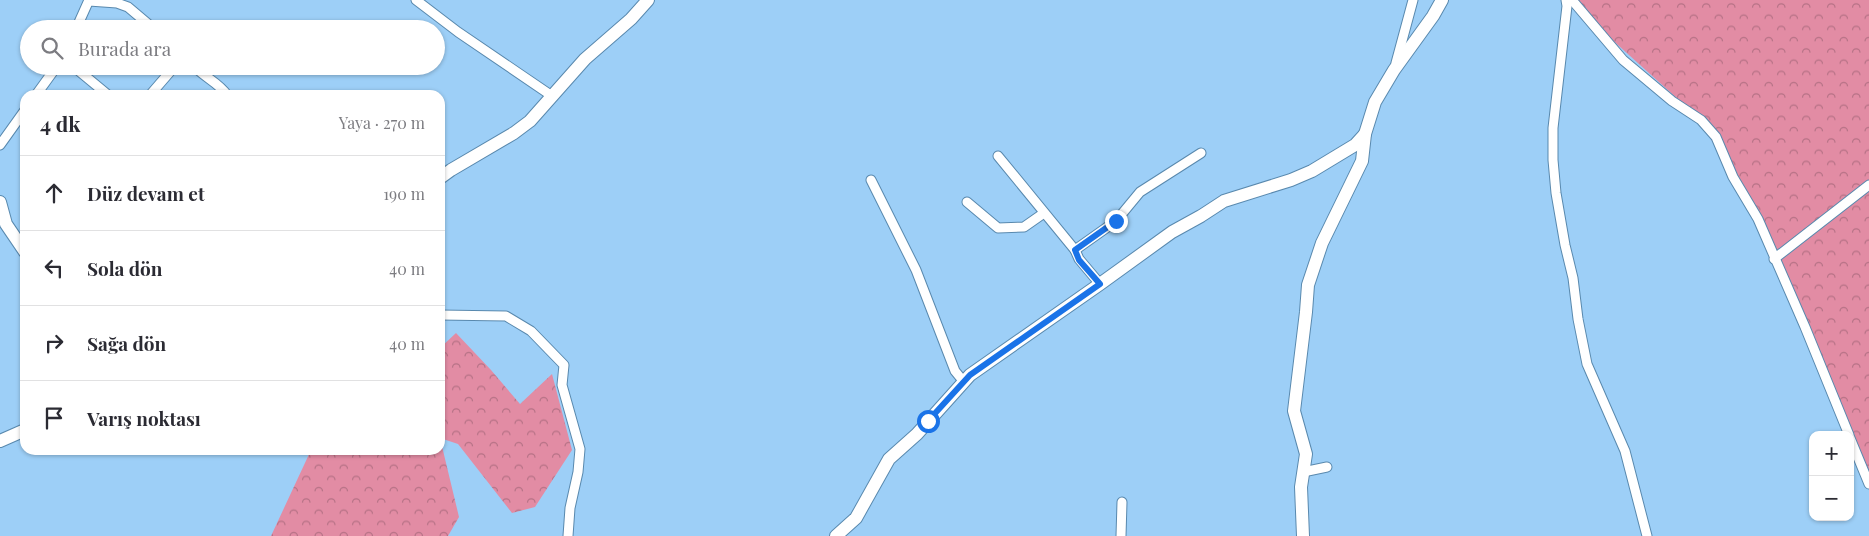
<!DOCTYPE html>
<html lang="tr">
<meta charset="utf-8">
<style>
:root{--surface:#fff;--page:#f7f7f7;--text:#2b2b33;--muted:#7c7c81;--line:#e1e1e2}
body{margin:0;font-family:"Playfair Display",serif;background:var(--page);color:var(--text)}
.controls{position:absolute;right:15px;bottom:15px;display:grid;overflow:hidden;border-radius:10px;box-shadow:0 1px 4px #0004}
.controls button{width:45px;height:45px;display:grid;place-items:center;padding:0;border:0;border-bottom:1px solid var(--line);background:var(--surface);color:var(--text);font:25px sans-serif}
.stop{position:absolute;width:15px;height:15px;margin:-11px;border:4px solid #1a73e8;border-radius:50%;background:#fff}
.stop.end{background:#1a73e8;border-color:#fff;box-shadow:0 1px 5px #0008}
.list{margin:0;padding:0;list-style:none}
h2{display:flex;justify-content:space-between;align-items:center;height:65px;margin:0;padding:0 20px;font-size:21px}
h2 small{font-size:16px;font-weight:400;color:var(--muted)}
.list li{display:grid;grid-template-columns:32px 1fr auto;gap:15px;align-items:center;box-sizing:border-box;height:75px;padding:0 20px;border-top:1px solid var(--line)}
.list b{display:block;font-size:19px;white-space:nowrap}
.list em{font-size:16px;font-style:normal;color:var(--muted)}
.icon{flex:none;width:28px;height:28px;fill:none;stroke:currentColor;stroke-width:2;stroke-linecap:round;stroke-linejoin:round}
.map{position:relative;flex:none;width:1869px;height:536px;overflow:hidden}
.search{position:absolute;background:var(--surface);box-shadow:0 1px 4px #0004;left:20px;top:20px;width:425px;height:55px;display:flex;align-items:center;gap:12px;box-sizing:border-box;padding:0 18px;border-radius:28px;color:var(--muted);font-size:19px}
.panel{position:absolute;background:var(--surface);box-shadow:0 1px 4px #0004;left:20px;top:90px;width:425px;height:365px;border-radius:15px}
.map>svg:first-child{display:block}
.forest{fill:url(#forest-crowns)}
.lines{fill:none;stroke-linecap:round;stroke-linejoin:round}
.street-casing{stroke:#5989ae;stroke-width:11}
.secondary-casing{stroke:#5989ae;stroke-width:14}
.street{stroke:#fff;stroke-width:9}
.secondary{stroke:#fff;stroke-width:12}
.route{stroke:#1a73e8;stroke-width:6}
</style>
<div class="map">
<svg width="1869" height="536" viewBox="0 0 1869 536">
<defs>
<pattern id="forest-crowns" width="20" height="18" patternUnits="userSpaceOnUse" patternTransform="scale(1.25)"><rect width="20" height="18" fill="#e28ca4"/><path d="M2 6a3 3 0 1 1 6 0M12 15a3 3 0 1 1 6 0" fill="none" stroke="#b57185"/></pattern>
</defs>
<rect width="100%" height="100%" fill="#9dcff7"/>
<!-- forest -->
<g class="forest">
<path d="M1568 0H1869V483L1774 259 1701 120Z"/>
<path d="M456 333 491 370 520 404 552 374 572 450 535 507 512 513 458 444 440 438 459 517 448 536H271L311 450H440V348Z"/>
</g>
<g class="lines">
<!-- street casing -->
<g class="street-casing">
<g id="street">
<path d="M416 0 458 32 552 96"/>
<path d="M1566 0 1567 6 1553 128V160L1556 193 1565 245 1573 278 1578 319 1587 364 1625 451 1647 536"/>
<path d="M1572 0 1623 60 1672 101 1701 120 1716 137 1733 177 1758 219 1805 327 1849 435"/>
<path d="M89 1 117 3 128 7 154 29"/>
<path d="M76 29 89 0"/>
<path d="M1396 63 1413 0"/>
<path d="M73 66 108 95"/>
<path d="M194 66C204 77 219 83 227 95"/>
<path d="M36 95 57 66"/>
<path d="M150 95 175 66"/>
<path d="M0 145 25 110"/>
<path d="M998 156 1075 250 1079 259 1100 284"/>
<path d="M871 180 916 270 955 371 964 382"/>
<path d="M967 202 998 228 1024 227 1044 213"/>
<path d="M1075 250 1116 221 1140 192 1201 153"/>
<path d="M1774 259 1869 185"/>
<path d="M440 315 506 316 531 331 564 365 562 385 580 449 578 472 570 508 568 536"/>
<path d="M1850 438 1869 484"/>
<path d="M1303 472 1327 467"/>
<path d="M1121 536 1122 502"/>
</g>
</g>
<!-- secondary casing -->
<g class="secondary-casing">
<g id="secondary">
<path d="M440 178 451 170 514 133 530 121 585 59 631 19 648 0"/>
<path d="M0 202 6 224 25 252"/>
<path d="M0 441 25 430"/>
<path d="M836 536 856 518 889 459 917 434 970 375 1100 284 1172 232 1201 216 1224 201 1291 180 1312 171 1355 145 1365 134"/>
<path d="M1303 536 1301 487 1306 454 1294 411 1306 312 1308 285 1322 243 1362 161 1365 134 1375 102 1394 70 1433 16 1442 0"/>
</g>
</g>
<!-- street -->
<use href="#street" class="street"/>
<!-- secondary -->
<use href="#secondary" class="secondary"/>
</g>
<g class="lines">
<!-- route -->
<path class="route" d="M928 421 970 375 1100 284 1079 260 1075 250 1116 221"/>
</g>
</svg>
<div class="controls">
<button>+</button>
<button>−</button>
</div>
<div class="stop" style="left:928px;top:421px"></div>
<div class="stop end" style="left:1116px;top:221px"></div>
<div class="search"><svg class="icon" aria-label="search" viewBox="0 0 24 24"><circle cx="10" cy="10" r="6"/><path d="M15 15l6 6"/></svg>Burada ara</div>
<section class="panel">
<h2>4 dk<small>Yaya · 270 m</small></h2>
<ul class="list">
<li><svg class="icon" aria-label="ahead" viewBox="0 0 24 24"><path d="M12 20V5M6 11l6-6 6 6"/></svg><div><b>Düz devam et</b></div><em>190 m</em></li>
<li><svg class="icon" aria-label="left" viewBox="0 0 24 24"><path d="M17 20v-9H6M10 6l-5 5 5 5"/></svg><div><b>Sola dön</b></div><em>40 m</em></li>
<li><svg class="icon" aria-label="right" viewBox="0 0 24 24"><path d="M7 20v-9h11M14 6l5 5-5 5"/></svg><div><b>Sağa dön</b></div><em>40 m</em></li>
<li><svg class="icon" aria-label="arrive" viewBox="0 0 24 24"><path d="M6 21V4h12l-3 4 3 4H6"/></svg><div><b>Varış noktası</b></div></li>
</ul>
</section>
</div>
